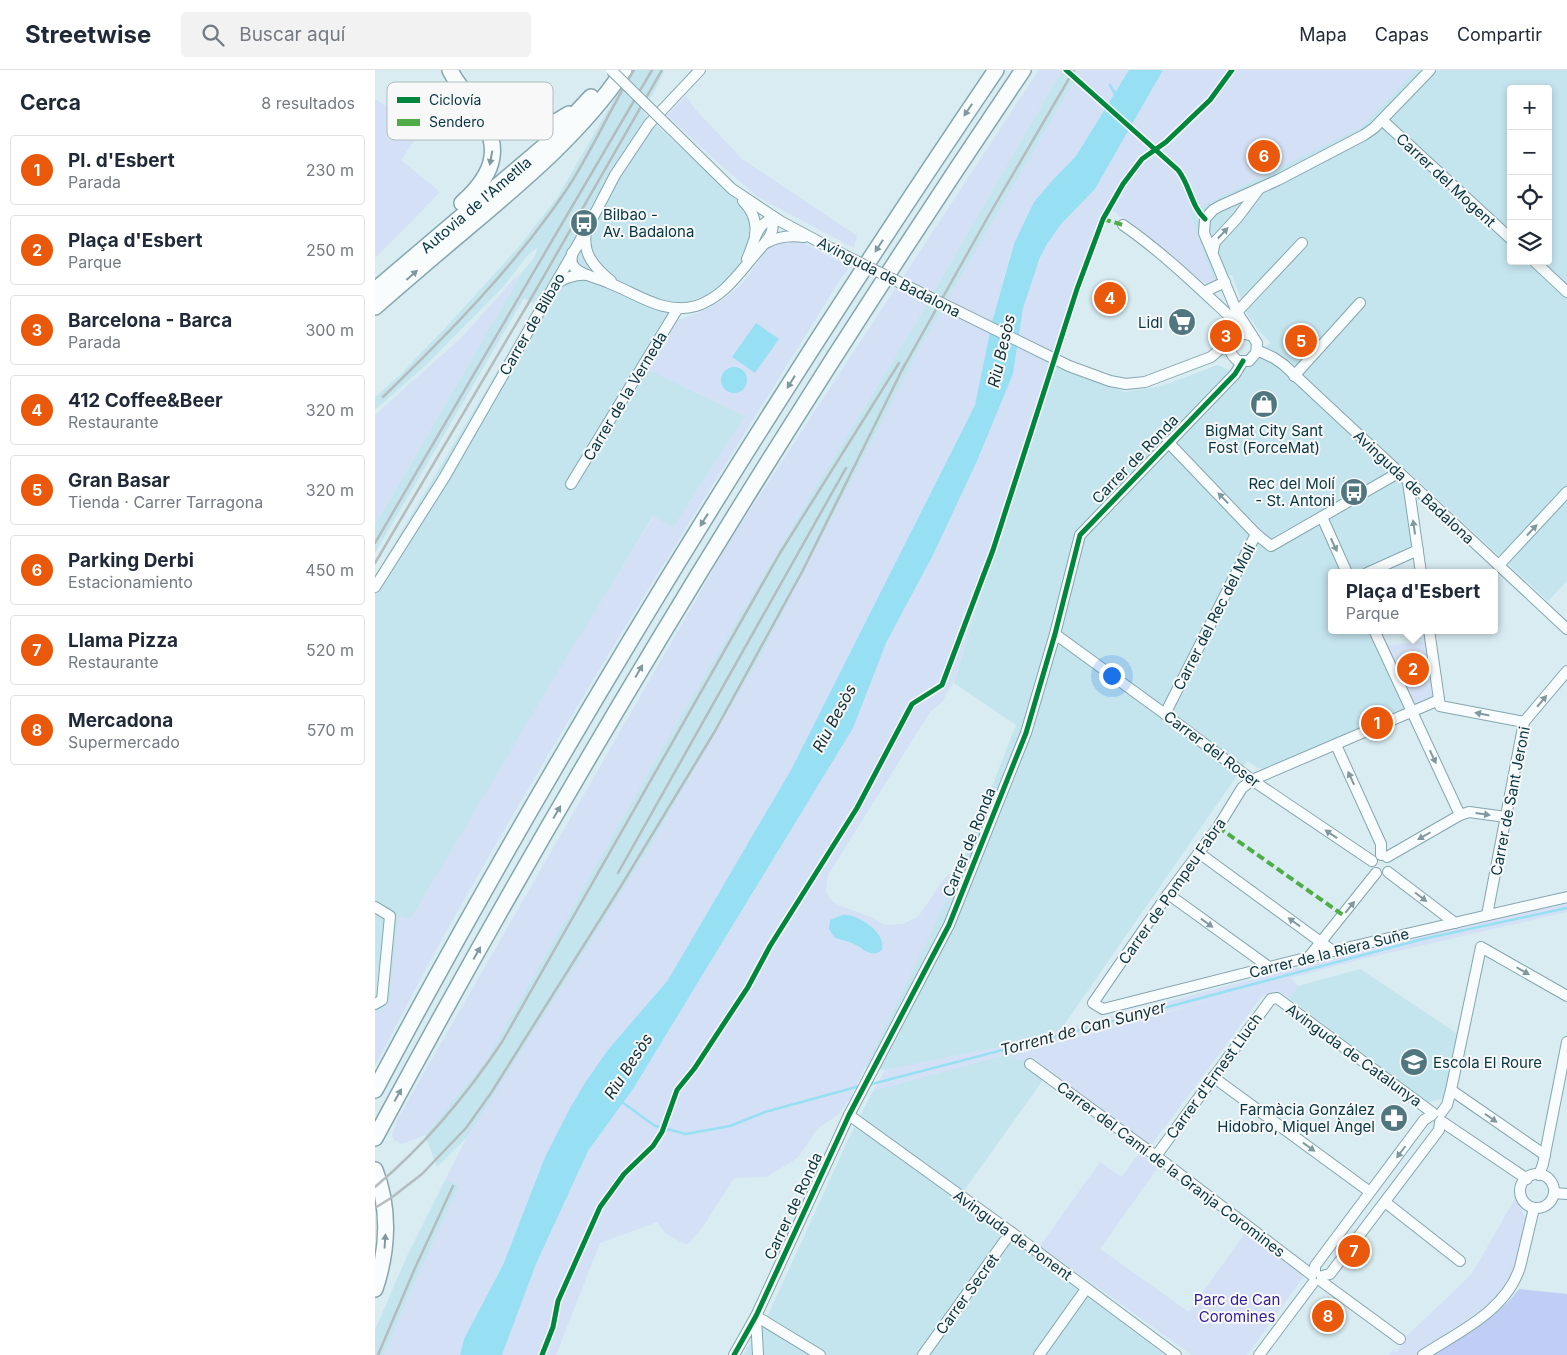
<!DOCTYPE html>
<html lang="es">
<meta charset="utf-8">
<style>
:root{--surface:#fff;--page:#f2f2f3;--text:#1f2937;--muted:#747a83;--line:#e0e1e3;--accent:#ea580c}
body{margin:0;font-family:Inter,sans-serif;background:var(--page);color:var(--text)}
.controls{position:absolute;right:15px;top:15px;display:grid;overflow:hidden;border-radius:5px;box-shadow:0 2px 8px #0003}
.controls button{width:45px;height:45px;display:grid;place-items:center;padding:0;border:0;border-bottom:1px solid var(--line);background:var(--surface);color:var(--text);font:25px sans-serif}
.you{position:absolute;left:736px;top:605px;width:18px;height:18px;margin:-12px;border:4px solid #fff;border-radius:50%;background:#1a73e8;box-shadow:0 0 0 8px #1a73e833}
.badge{display:grid;place-items:center;width:32px;height:32px;border-radius:50%;background:var(--accent);color:#fff;font-size:16px;font-weight:700}
.pin{position:absolute;translate:-50% -50%;border:2px solid #fff;box-shadow:0 1px 5px #0006}
.popup{position:absolute;left:953px;top:499px;width:170px;height:65px;box-sizing:border-box;display:grid;place-content:center;border-radius:5px;background:var(--surface);filter:drop-shadow(0 1px 4px #0005);font-size:16px;white-space:nowrap;color:var(--muted)}
.popup b{font-size:19px;color:var(--text)}
.popup::after{content:'';position:absolute;left:50%;top:100%;margin-left:-10px;border:10px solid transparent;border-top-color:var(--surface)}
.list{margin:0;padding:0;list-style:none}
h2{display:flex;justify-content:space-between;align-items:center;height:65px;margin:0;padding:0 20px;font-size:21px}
h2 small{font-size:16px;font-weight:400;color:var(--muted)}
.list li{display:grid;grid-template-columns:32px 1fr auto;gap:15px;align-items:center;box-sizing:border-box;height:70px;margin:0 10px 10px;padding:0 10px;border:1px solid var(--line);border-radius:5px}
.list b{display:block;font-size:19px;white-space:nowrap}
.list p{margin:0;font-size:16px;white-space:nowrap;color:var(--muted)}
.list em{font-size:16px;font-style:normal;color:var(--muted)}
.icon{flex:none;width:28px;height:28px;fill:none;stroke:currentColor;stroke-width:2;stroke-linecap:round;stroke-linejoin:round}
.map{position:relative;flex:none;width:1192px;height:1285px;overflow:hidden}
header{display:flex;align-items:center;gap:30px;box-sizing:border-box;height:70px;padding:0 25px;background:var(--surface);border-bottom:1px solid var(--line)}
header strong{font-size:24px}
nav{display:flex;gap:28px;margin-inline-start:auto;font-size:18px}
.search{width:350px;height:45px;background:var(--page);display:flex;align-items:center;gap:12px;box-sizing:border-box;padding:0 18px;border-radius:5px;color:var(--muted);font-size:19px}
main{display:flex}
aside{flex:1;background:var(--surface)}
.map>svg:first-child{display:block}
.built{fill:#c4e4ee;fill-rule:evenodd}
.green{fill:#d4e0f5;fill-rule:evenodd}
.forest{fill:#c0cef6}
.water{fill:#97dff3}
.lines{fill:none;stroke-linecap:round;stroke-linejoin:round}
.stream{stroke:#97dff3;stroke-width:2.5}
.minor-casing{stroke:#84a6ae;stroke-width:12}
.highway-casing{stroke:#84a6ae;stroke-width:18}
.minor{stroke:#f9fcfd;stroke-width:10}
.highway{stroke:#f9fcfd;stroke-width:15}
.rail{stroke:#b3bcbe;stroke-width:2.5}
.minor-bridge-casing{stroke:#84a6ae;stroke-width:12;stroke-linecap:butt}
.minor-bridge{stroke:#f9fcfd;stroke-width:10}
.quiet{stroke:#50ac46;stroke-width:4;stroke-dasharray:8 4;stroke-linecap:butt}
.cycleway-casing{stroke:#f8f8f8;stroke-width:8}
.cycleway{stroke:#00873e;stroke-width:5}
.oneway{fill:#8099a0}
.labels{text-anchor:middle;dominant-baseline:central;stroke-width:4;stroke-linejoin:round;paint-order:stroke}
.street-label{font-size:15px;fill:#063642;stroke:#f8f8f8}
.poi-label{font-size:15px;fill:#063642;stroke:#f8f8f8;text-anchor:end}
.park-label{font-size:15px;fill:#311c9d;stroke:#f8f8f8}
.water-label{font-size:16px;font-style:italic;fill:#112f37;stroke:#f8f8f8}
.key{fill:#f8f8f8;stroke:#afbec1;stroke-width:1}
.key-label{font-size:14px;fill:#063642}
</style>
<header>
<strong>Streetwise</strong>
<div class="search"><svg class="icon" aria-label="search" viewBox="0 0 24 24"><circle cx="10" cy="10" r="6"/><path d="M15 15l6 6"/></svg>Buscar aquí</div>
<nav><a>Mapa</a><a>Capas</a><a>Compartir</a></nav>
</header>
<main>
<aside>
<h2>Cerca<small>8 resultados</small></h2>
<ul class="list">
<li><span class="badge">1</span><div><b>Pl. d'Esbert</b><p>Parada</p></div><em>230 m</em></li>
<li><span class="badge">2</span><div><b>Plaça d'Esbert</b><p>Parque</p></div><em>250 m</em></li>
<li><span class="badge">3</span><div><b>Barcelona - Barca</b><p>Parada</p></div><em>300 m</em></li>
<li><span class="badge">4</span><div><b>412 Coffee&amp;Beer</b><p>Restaurante</p></div><em>320 m</em></li>
<li><span class="badge">5</span><div><b>Gran Basar</b><p>Tienda · Carrer Tarragona</p></div><em>320 m</em></li>
<li><span class="badge">6</span><div><b>Parking Derbi</b><p>Estacionamiento</p></div><em>450 m</em></li>
<li><span class="badge">7</span><div><b>Llama Pizza</b><p>Restaurante</p></div><em>520 m</em></li>
<li><span class="badge">8</span><div><b>Mercadona</b><p>Supermercado</p></div><em>570 m</em></li>
</ul>
</aside>
<div class="map">
<svg width="1192" height="1285" viewBox="0 0 1192 1285">
<rect width="100%" height="100%" fill="#d8ecf2"/>
<!-- built -->
<g class="built">
<path d="M256 0H287L289 2 268 43 364 132 373 149 375 159V167L372 180 361 199 347 215 332 225 311 232 272 299 370 346 298 458 278 446 35 850 24 846 14 933 0 945V506L170 221 158 233 149 228 0 483V455L148 201 159 188 163 177 153 185 129 216 52 294 0 340V327L24 306 72 256 142 179 182 128Z"/>
<path d="M687 0 705 1 547 274 390 578 272 782 147 982 92 1067 62 1097 50 1065 110 992 292 670 421 450 543 249Z"/>
<path d="M1041 0H1192V511L1173 531 1028 397 1037 475 1035 479 985 503H957V560H994L1031 639 893 700 883 698 872 691 691 952 684 960 625 977 510 1000 490 997 552 871 589 788 641 655 579 613 617 485 634 442 681 297 750 322 787 316 843 295 856 301 896 273 885 262 871 242 857 205 839 211 814 142 986 57ZM1136 19H1173V191H1136Z"/>
<path d="M985 899 1084 965 1072 1020 1066 1029 1053 1032 914 928 923 916Z"/>
<path d="M643 981 673 1003 583 1129 790 1285H368L395 1241 473 1070 498 1021Z"/>
<path d="M70 1110 84 1116 35 1223 9 1285H0V1260L32 1186Z"/>
</g>
<!-- green -->
<g class="green">
<path d="M664 0H687L543 249 421 450 292 670 110 992 50 1065 27 1074 19 1070 17 1066 22 1050 354 472Z"/>
<path d="M703 0H754L701 86 676 112 636 182 617 252 600 335 417 698 293 910 232 981 210 1013 195 1038 170 1087 128 1195 89 1269 85 1285H9L35 1223 84 1116 70 1110 92 1067 272 782 390 578 547 274 705 1Z"/>
<path d="M788 0H1041L986 57 815 142 839 211 831 214 737 140 728 154 634 442 617 485 580 609 567 632 555 642 453 805 451 821 455 829 463 835 496 847 510 855 528 854 543 847 567 812 589 788 552 871 474 1030 464 1044 443 1058 424 1086 418 1091 391 1107 360 1108 355 1114 328 1157 312 1175 291 1164 282 1152 225 1173 181 1285H127L161 1194 213 1081 258 1019 404 780 511 573 558 485 602 391 638 304 648 238 658 205 672 174 686 154 720 119ZM478 846C492 853 504 861 508 877L495 884 479 874 460 868 458 848Z"/>
<path d="M311 26 320 39 367 89 482 166 479 178 383 127 341 91 292 45Z"/>
<path d="M0 29 47 58 26 90 65 122 0 188Z"/>
<path d="M425 171 475 197 466 208C333 423 197 637 73 858 48 903 24 950 0 996V945L14 932 24 845 36 849 178 609 279 446 298 458 370 346 272 299 302 250C326 244 347 232 366 215 379 202 387 177 406 172 411 171 419 171 425 171Z"/>
<path d="M148 201 1 453 0 452V345L87 267 137 211Z"/>
<path d="M1056 571 1064 627 1040 642 1006 576Z"/>
<path d="M1192 832V842L983 890 916 908 923 916 914 928 903 921 887 926 775 1077 657 987 643 991 637 986 868 921 498 1021 510 1000 625 977 684 960 975 884Z"/>
<path d="M764 1083 783 1097 725 1179 814 1242 870 1163 929 1206 872 1285H817L665 1176 725 1092 747 1107Z"/>
<path d="M1141 1127 1151 1150 1134 1215 1115 1233 1040 1285H1013L1018 1280 1022 1282 1032 1266 1097 1204Z"/>
</g>
<!-- forest -->
<path class="forest" d="M1144 1219 1192 1224V1285H1057C1088 1266 1122 1249 1144 1219Z"/>
<!-- water -->
<g class="water">
<path d="M754 0H788L720 119 686 154 672 174 664 190 648 238 638 304 602 391 558 485 511 573 478 658 258 1019 213 1081 161 1194 127 1285H85L89 1269 128 1195 170 1087 195 1038 210 1013 232 981 293 910 417 698 600 335 617 252 639 174 659 132 676 112 701 86Z"/>
<path d="M381 253 404 269 380 303 357 287Z"/>
<circle cx="359" cy="310" r="13"/>
<path d="M467 845C482 843 512 863 507 880 495 889 490 879 479 874 473 871 466 870 460 868L454 859 455 850Z"/>
</g>
<g class="lines">
<!-- stream -->
<g class="stream">
<path d="M735 15 742 27"/>
<path d="M493 1015 766 944 1048 869 1192 838"/>
<path d="M247 1032 280 1056 311 1064 355 1056 390 1042 485 1016"/>
</g>
<!-- minor casing -->
<g class="minor-casing">
<g id="minor">
<path d="M1007 50 1136 169"/>
<path d="M296 59 357 119 405 151 461 181"/>
<path d="M368 131C377 140 382 152 380 165"/>
<path d="M748 155C790 184 826 220 864 255"/>
<path d="M211 162C207 184 220 198 236 211"/>
<path d="M391 173C403 166 415 165 429 167"/>
<path d="M838 181 840 172 863 147 884 119"/>
<path d="M197 183C197 189 195 193 200 198 208 206 224 208 234 213 263 224 288 245 321 236 349 227 364 203 383 181 392 171 403 160 395 145"/>
<path d="M372 189C380 173 380 150 402 149"/>
<path d="M1159 191 1192 222"/>
<path d="M180 215C188 208 201 204 212 205"/>
<path d="M829 222 850 212"/>
<path d="M862 242 927 173"/>
<path d="M856 271C853 280 856 285 863 291H874L881 283 882 273 862 242 829 163 830 149 838 140 845 136 903 110 989 65 999 58 1055 0"/>
<path d="M882 280 899 288 909 295 1192 559"/>
<path d="M694 296 735 311 751 314 770 312 836 287 864 263 876 265"/>
<path d="M919 306 985 233"/>
<path d="M793 372 881 464"/>
<path d="M1033 412 1046 503"/>
<path d="M196 414 303 238"/>
<path d="M947 447 972 503"/>
<path d="M1124 495 1192 422"/>
<path d="M992 503 1043 480"/>
<path d="M0 517 69 408 214 155 240 105 274 54 325 0"/>
<path d="M999 560 1085 745"/>
<path d="M1054 560 1065 636 1149 652"/>
<path d="M680 564 790 644 877 710 997 791"/>
<path d="M1064 630 877 710 867 718 843 757 793 824 718 933 728 939 958 881 1192 827"/>
<path d="M790 644 881 464 896 476 1023 403"/>
<path d="M961 675 1006 774V785"/>
<path d="M824 783 958 881"/>
<path d="M1012 787 1085 745 1094 742 1131 747"/>
<path d="M1013 802 1080 853"/>
<path d="M793 824 894 897"/>
<path d="M0 837 15 846 7 930 0 934"/>
<path d="M1112 845 1149 652 1192 601"/>
<path d="M933 888 1001 803"/>
<path d="M655 994 781 1086 937 1205"/>
<path d="M838 1007 995 1122"/>
<path d="M1076 1020 1170 1085"/>
<path d="M1066 1043 1072 1035 1076 1020 1106 877 1192 926"/>
<path d="M474 1045 636 1162 801 1285"/>
<path d="M1066 1051 1152 1109"/>
<path d="M781 1086 896 929 902 928 1058 1043"/>
<circle cx="1162" cy="1121" r="17"/>
<path d="M1164 1105 1168 1094 1192 972"/>
<path d="M1179 1123 1192 1124"/>
<path d="M1010 1132 1085 1191"/>
<path d="M940 1202V1196L1049 1050 1057 1045"/>
<path d="M947 1206 955 1204 1064 1060 1065 1052"/>
<path d="M946 1211 1025 1269"/>
<path d="M381 1246 445 1285"/>
<path d="M381 1247 383 1285"/>
<path d="M359 1285 381 1246 474 1045 574 855 651 663 680 564 705 465 860 304 868 291"/>
<path d="M548 1285 636 1162"/>
<path d="M664 1285 711 1219"/>
<path d="M884 1285 938 1213"/>
<path d="M1048 1285C1085 1261 1131 1241 1145 1197L1159 1138"/>
</g>
</g>
<!-- highway casing -->
<g class="highway-casing">
<g id="highway">
<path d="M75 0C81 13 91 23 99 35 128 74 122 102 87 133"/>
<path d="M105 35C132 64 162 66 194 44"/>
<path id="s1" d="M0 220 173 73 216 27"/>
<path d="M0 237C30 211 60 185 90 160 148 111 206 63 249 0"/>
<path d="M0 1020C187 669 398 329 621 0"/>
<path d="M0 1068C197 701 415 345 648 0"/>
<path d="M0 1100C15 1138 13 1180 0 1219"/>
</g>
</g>
<!-- minor -->
<use href="#minor" class="minor"/>
<!-- highway -->
<use href="#highway" class="highway"/>
<!-- rail -->
<g class="rail">
<path d="M527 300 614 145 699 0"/>
<path d="M8 327C73 264 141 195 192 119 217 81 235 39 259 0"/>
<path d="M0 473 277 0"/>
<path d="M0 493 154 232 287 0"/>
<path d="M243 803 471 398"/>
<path d="M0 1117C50 1075 91 1026 127 972L405 483 524 293"/>
<path d="M0 1138 16 1128 47 1104 91 1058 116 1023 246 816 340 661 428 500 530 294"/>
<path d="M3 1285 40 1198 78 1116"/>
</g>
<!-- minor-bridge casing -->
<g class="minor-bridge-casing">
<g id="minor-bridge">
<path d="M236 0 296 59"/>
<path d="M461 181 694 296"/>
</g>
</g>
<!-- minor-bridge -->
<use href="#minor-bridge" class="minor-bridge"/>
<!-- quiet -->
<g class="quiet">
<path d="M728 149 748 155"/>
<path d="M843 757 968 845"/>
</g>
<!-- cycleway casing -->
<g class="cycleway-casing">
<g id="cycleway">
<path d="M691 0 803 100C815 115 816 136 830 149"/>
<path d="M167 1285 178 1257 183 1231 225 1137 249 1104 278 1076 287 1062 302 1020 319 999 373 917 395 876 482 738 537 634 567 615 618 480 702 219 728 149 748 114 767 89 791 72 835 30 857 0"/>
<path d="M359 1285 381 1246 474 1045 574 855 651 663 680 564 705 465 860 304 868 291"/>
</g>
</g>
<!-- cycleway -->
<use href="#cycleway" class="cycleway"/>
</g>
<!-- one-way arrows -->
<defs><path id="oneway-solid" d="M-6-.8H1V-3.2L6.5 0L1 3.2V.8H-6Z" transform="scale(1.25)"/></defs>
<g class="oneway">
<use href="#oneway-solid" transform="translate(593 40) rotate(124)"/>
<use href="#oneway-solid" transform="translate(116 88) rotate(100)"/>
<use href="#oneway-solid" transform="translate(848 163) rotate(-47)"/>
<use href="#oneway-solid" transform="translate(504 176) rotate(123)"/>
<use href="#oneway-solid" transform="translate(37 205) rotate(-41)"/>
<use href="#oneway-solid" transform="translate(416 312) rotate(122)"/>
<use href="#oneway-solid" transform="translate(848 428) rotate(-134)"/>
<use href="#oneway-solid" transform="translate(329 450) rotate(122)"/>
<use href="#oneway-solid" transform="translate(1039 457) rotate(-98)"/>
<use href="#oneway-solid" transform="translate(1157 460) rotate(-47)"/>
<use href="#oneway-solid" transform="translate(959 475) rotate(65)"/>
<use href="#oneway-solid" transform="translate(264 601) rotate(-60)"/>
<use href="#oneway-solid" transform="translate(1167 631) rotate(-50)"/>
<use href="#oneway-solid" transform="translate(1107 644) rotate(-169)"/>
<use href="#oneway-solid" transform="translate(1058 687) rotate(65)"/>
<use href="#oneway-solid" transform="translate(976 708) rotate(-115)"/>
<use href="#oneway-solid" transform="translate(182 742) rotate(-60)"/>
<use href="#oneway-solid" transform="translate(1108 744) rotate(8)"/>
<use href="#oneway-solid" transform="translate(956 764) rotate(-146)"/>
<use href="#oneway-solid" transform="translate(1049 766) rotate(150)"/>
<use href="#oneway-solid" transform="translate(1046 827) rotate(37)"/>
<use href="#oneway-solid" transform="translate(975 837) rotate(-51)"/>
<use href="#oneway-solid" transform="translate(919 852) rotate(-144)"/>
<use href="#oneway-solid" transform="translate(832 853) rotate(36)"/>
<use href="#oneway-solid" transform="translate(102 883) rotate(-61)"/>
<use href="#oneway-solid" transform="translate(1148 901) rotate(30)"/>
<use href="#oneway-solid" transform="translate(23 1025) rotate(-61)"/>
<use href="#oneway-solid" transform="translate(1116 1048) rotate(35)"/>
<use href="#oneway-solid" transform="translate(934 1077) rotate(36)"/>
<use href="#oneway-solid" transform="translate(1026 1082) rotate(127)"/>
<use href="#oneway-solid" transform="translate(10 1171) rotate(-86)"/>
</g>
<!-- icons -->
<defs>
<g id="bus-disc" transform="scale(1.4375)"><circle r="9.5" fill="#507680" stroke="#f8f8f8"/><path d="M-5-6H5V4H4V6H2V4H-2V6H-4V4H-5ZM-3.5-4V0h7V-4ZM-3.5 1.2v1.5H-2V1.2ZM2 1.2v1.5H3.5V1.2Z" fill="#fff"/></g>
<g id="supermarket-disc" transform="scale(1.4375)"><circle r="9.5" fill="#507680" stroke="#f8f8f8"/><path d="M-6-5.5h2.5l.6 2H6L4.5 2H-2.5L-4.4-4H-6ZM-1.5 3.2a1.3 1.3 0 1 0 .1 0ZM3 3.2a1.3 1.3 0 1 0 .1 0Z" fill="#fff"/></g>
<g id="shop-disc" transform="scale(1.4375)"><circle r="9.5" fill="#507680" stroke="#f8f8f8"/><path d="M-5-2.5h2.3a2.7 3.5 0 0 1 5.4 0H5L5.5 6h-11ZM-1.5-2.5h3a1.5 2.3 0 0 0-3 0Z" fill="#fff"/></g>
<g id="school-disc" transform="scale(1.4375)"><circle r="9.5" fill="#507680" stroke="#f8f8f8"/><path d="M0-5L7-2L0 1L-7-2ZM-4 1L0 2.5L4 1V4Q0 6-4 4Z" fill="#fff"/></g>
<g id="pharmacy-disc" transform="scale(1.4375)"><circle r="9.5" fill="#507680" stroke="#f8f8f8"/><path d="M-2-6h4v4h4v4h-4v4h-4v-4h-4v-4h4Z" fill="#fff"/></g>
</defs>
<g fill-rule="evenodd">
<use href="#bus-disc" x="209" y="153"/>
<use href="#supermarket-disc" x="807" y="252"/>
<use href="#shop-disc" x="889" y="334"/>
<use href="#bus-disc" x="979" y="422"/>
<use href="#school-disc" x="1039" y="992"/>
<use href="#pharmacy-disc" x="1019" y="1048"/>
</g>
<g class="labels">
<!-- street labels -->
<g class="street-label">
<text transform="translate(1071 110) rotate(43)">Carrer del Mogent</text>
<text stroke="none"><textPath href="#s1" startOffset="132">Autovia de l'Ametlla</textPath></text>
<text transform="translate(514 207) rotate(27)">Avinguda de Badalona</text>
<text transform="translate(157 254) rotate(-60)">Carrer de Bilbao</text>
<text transform="translate(250 326) rotate(-59)">Carrer de la Verneda</text>
<text transform="translate(760 389) rotate(-46)">Carrer de Ronda</text>
<text transform="translate(1039 417) rotate(43)">Avinguda de Badalona</text>
<text transform="translate(839 547) rotate(-63)">Carrer del Rec del Molí</text>
<text transform="translate(837 679) rotate(37)">Carrer del Roser</text>
<text transform="translate(1135 731) rotate(-79)">Carrer de Sant Jeroni</text>
<text transform="translate(594 772) rotate(-68)">Carrer de Ronda</text>
<text transform="translate(797 821) rotate(-55)">Carrer de Pompeu Fabra</text>
<text transform="translate(954 883) rotate(-14)">Carrer de la Riera Suñe</text>
<text transform="translate(979 985) rotate(36)">Avinguda de Catalunya</text>
<text transform="translate(839 1006) rotate(-54)">Carrer d'Ernest Lluch</text>
<text transform="translate(796 1099) rotate(37)">Carrer del Camí de la Granja Coromines</text>
<text transform="translate(418 1136) rotate(-65)">Carrer de Ronda</text>
<text transform="translate(638 1165) rotate(36)">Avinguda de Ponent</text>
<text transform="translate(592 1224) rotate(-54)">Carrer Secret</text>
</g>
<!-- poi labels -->
<g class="poi-label">
<text x="228" y="144" text-anchor="start">Bilbao -<tspan x="228" dy="17">Av. Badalona</tspan></text>
<text x="788" y="252">Lidl</text>
<text x="889" y="360" text-anchor="middle">BigMat City Sant<tspan x="889" dy="17">Fost (ForceMat)</tspan></text>
<text x="960" y="413">Rec del Molí<tspan x="960" dy="17">- St. Antoni</tspan></text>
<text x="1058" y="992" text-anchor="start">Escola El Roure</text>
<text x="1000" y="1039">Farmàcia González<tspan x="1000" dy="17">Hidobro, Miquel Àngel</tspan></text>
</g>
<!-- park labels -->
<g class="park-label">
<text x="862" y="1229">Parc de Can<tspan x="862" dy="17">Coromines</tspan></text>
</g>
<!-- water labels -->
<g class="water-label">
<text transform="translate(626 281) rotate(-77)">Riu Besòs</text>
<text transform="translate(459 648) rotate(-62)">Riu Besòs</text>
<text transform="translate(708 958) rotate(-15)">Torrent de Can Sunyer</text>
<text transform="translate(253 996) rotate(-57)">Riu Besòs</text>
</g>
</g>
<!-- legend -->
<rect x="12" y="12" width="166" height="58" rx="8" class="key"/>
<rect x="22" y="27" width="23" height="6" fill="#00873e"/>
<rect x="22" y="49" width="23" height="7" fill="#50ac46"/>
<g class="key-label">
<text x="54" y="35">Ciclovía</text>
<text x="54" y="57">Sendero</text>
</g>
</svg>
<div class="controls">
<button>+</button>
<button>−</button>
<button><svg class="icon" aria-label="locate" viewBox="0 0 24 24"><circle cx="12" cy="12" r="6"/><path d="M12 2v4M12 18v4M2 12h4M18 12h4"/></svg></button>
<button><svg class="icon" aria-label="layers" viewBox="0 0 24 24"><path d="M12 4l9 5-9 5-9-5zM3 14l9 5 9-5"/></svg></button>
</div>
<div class="you"></div>
<div class="pin badge" style="left:1002px;top:653px">1</div>
<div class="pin badge" style="left:1038px;top:599px">2</div>
<div class="popup"><b>Plaça d'Esbert</b>Parque</div>
<div class="pin badge" style="left:851px;top:266px">3</div>
<div class="pin badge" style="left:735px;top:228px">4</div>
<div class="pin badge" style="left:926px;top:271px">5</div>
<div class="pin badge" style="left:889px;top:86px">6</div>
<div class="pin badge" style="left:979px;top:1181px">7</div>
<div class="pin badge" style="left:953px;top:1246px">8</div>
</div>
</main>
